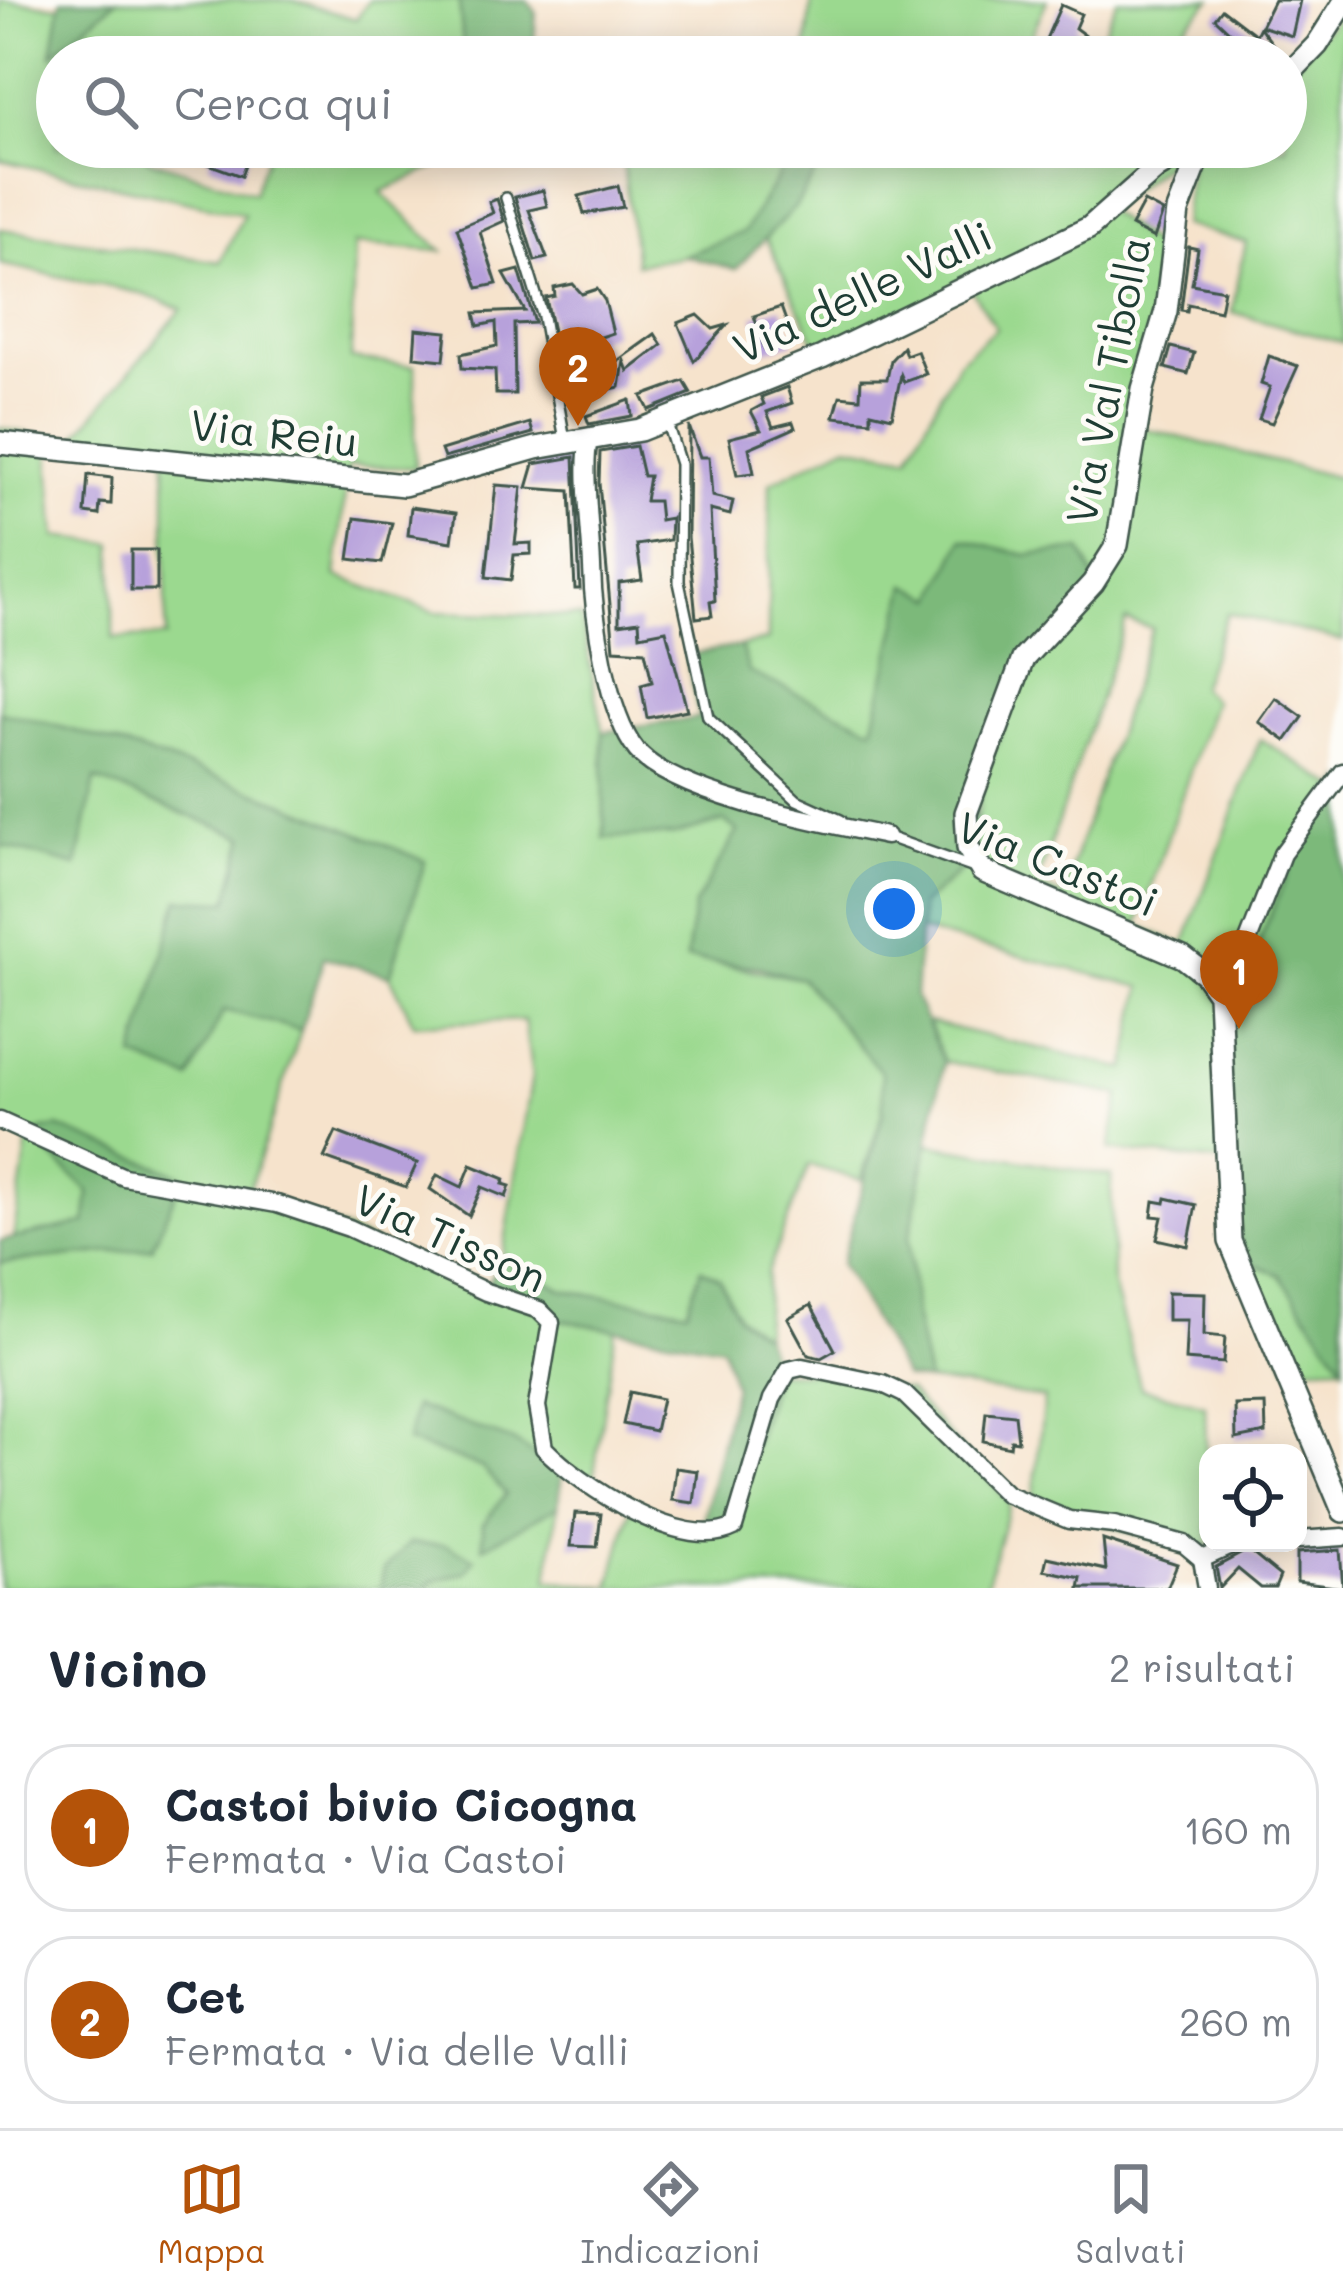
<!DOCTYPE html>
<html lang="it">
<meta charset="utf-8">
<style>
:root{--surface:#fff;--page:#f2f2f3;--text:#1f2937;--muted:#747a83;--line:#e0e1e3;--accent:#b45309}
body{margin:0;font-family:Mali,sans-serif;background:var(--page);color:var(--text)}
.controls{position:absolute;right:36px;bottom:36px;display:grid;overflow:hidden;border-radius:24px;box-shadow:0 6px 30px #0003}
.controls button{width:108px;height:108px;display:grid;place-items:center;padding:0;border:0;border-bottom:3px solid var(--line);background:var(--surface);color:var(--text);font:60px sans-serif}
.you{position:absolute;left:894px;top:909px;width:42px;height:42px;margin:-30px;border:9px solid #fff;border-radius:50%;background:#1a73e8;box-shadow:0 0 0 18px #1a73e833}
.badge{display:grid;place-items:center;width:78px;height:78px;border-radius:50%;background:var(--accent);color:#fff;font-size:39px;font-weight:700}
.pin{position:absolute;translate:-50% -99px;filter:drop-shadow(0 3px 6px #0008)}
.pin::after{content:'';position:absolute;top:63px;width:42px;height:36px;background:inherit;clip-path:polygon(0 0,100% 0,50% 100%)}
.list{margin:0;padding:0;list-style:none}
h2{display:flex;justify-content:space-between;align-items:center;height:156px;margin:0;padding:0 48px;font-size:51px}
h2 small{font-size:39px;font-weight:400;color:var(--muted)}
.list li{display:grid;grid-template-columns:78px 1fr auto;gap:36px;align-items:center;box-sizing:border-box;height:168px;margin:0 24px 24px;padding:0 24px;border:3px solid var(--line);border-radius:48px}
.list b{display:block;font-size:45px;white-space:nowrap}
.list p{margin:0;font-size:39px;white-space:nowrap;color:var(--muted)}
.list em{font-size:39px;font-style:normal;color:var(--muted)}
.icon{flex:none;width:66px;height:66px;fill:none;stroke:currentColor;stroke-width:2;stroke-linecap:round;stroke-linejoin:round}
.map{position:relative;flex:none;width:1343px;height:1588px;overflow:hidden}
.search{position:absolute;background:var(--surface);box-shadow:0 6px 30px #0003;left:36px;right:36px;top:36px;height:132px;display:flex;align-items:center;gap:30px;box-sizing:border-box;padding:0 42px;border-radius:66px;color:var(--muted);font-size:45px}
.sheet{height:540px;background:var(--surface)}
nav{display:flex;justify-content:space-around;align-items:center;box-sizing:border-box;height:168px;border-top:3px solid var(--line);background:var(--surface);font-size:33px;color:var(--muted)}
nav a{display:grid;justify-items:center;gap:6px}
nav .on{color:var(--accent)}
.map>svg:first-child{display:block}
.green{fill:#9bd98f;stroke:#5d8b62;stroke-width:3;fill-rule:evenodd}
.forest{fill:#7cb97a;stroke:#4e7b57;stroke-width:3}
.building{fill:#b7a1db}
.lines{fill:none;stroke-linecap:round;stroke-linejoin:round}
.service-casing{stroke:#3f564b;stroke-width:14}
.minor-casing{stroke:#3f564b;stroke-width:21}
.tertiary-casing{stroke:#3f564b;stroke-width:26}
.service{stroke:#fff;stroke-width:9}
.minor{stroke:#fff;stroke-width:16}
.tertiary{stroke:#fff;stroke-width:21}
.labels{text-anchor:middle;dominant-baseline:central;stroke-width:10;stroke-linejoin:round;paint-order:stroke}
.street-label{font-size:42px;fill:#1f3d34;stroke:#fdfcf7}
</style>
<div class="map">
<svg width="1343" height="1588" viewBox="0 0 1343 1588">
<rect width="100%" height="100%" fill="#fdfcf7"/>
<filter id="ink" filterUnits="userSpaceOnUse"><feTurbulence type="fractalNoise" baseFrequency=".00833" numOctaves="2"/><feDisplacementMap in="SourceGraphic" scale="24" xChannelSelector="R" yChannelSelector="G"/><feConvolveMatrix kernelMatrix="1 2 1 2 8 2 1 2 1" color-interpolation-filters="sRGB"/></filter>
<filter id="wash" filterUnits="userSpaceOnUse"><feTurbulence type="fractalNoise" baseFrequency=".004" numOctaves="4" result="noise"/><feDisplacementMap in="SourceGraphic" scale="48" xChannelSelector="R" yChannelSelector="G"/><feGaussianBlur stdDeviation="2.7" result="paint"/><feColorMatrix in="noise" values="0 0 0 0 0 0 0 0 0 0 0 0 0 0 0 0 0 1.4 0 .05"/><feComposite in="paint" operator="in"/></filter>
<g filter="url(#wash)">
<rect width="100%" height="100%" fill="#f6e3cc"/>
<!-- green -->
<g class="green">
<path d="M0 0 60 6 54 53 117 0H291L356 19 369 0H459L463 43 457 57H57V147H150L147 159 254 193 270 147H481L381 192 442 251 354 244 351 359 415 366V468L348 466 336 576 435 612 581 617 603 732 604 837 674 835 725 820 738 831 694 906 686 958 802 979 882 1073 883 1112 861 1180 809 1165 767 1273 764 1335 738 1317 719 1278 702 1269 688 1310 562 1290 503 1254 532 1076 524 1020 414 1024 390 976 425 861C286 803 147 745 0 712V428L48 437 56 537 113 544V638L166 637V451L73 440 182 309 139 293 0 264V229L220 262 244 214 0 160Z"/>
<path d="M812 0H1047L1022 57H805Z"/>
<path d="M1117 0H1211L1154 57H1093Z"/>
<path d="M1343 11V343L1232 312 1246 242 1183 225 1192 147H1286V72Z"/>
<path d="M621 147H796L744 232 684 256 636 264Z"/>
<path d="M831 147H1156L1172 159 1106 210 1164 253 1143 428 1343 479V641L1227 613 1200 688 1214 701 1138 925 1184 945 1260 739 1336 787 1292 863 1240 985 1231 1163 1110 1150 1120 1095 944 1062 928 1022 1126 1069 1142 987 921 931V905L976 857C972 750 1035 645 1081 551L1026 555 964 539 873 728 748 672 741 646 768 640 770 483 847 445 909 456 958 362 996 328 969 286 822 357 765 237 796 206ZM1126 620 1152 628 1062 896 1037 884Z"/>
<path d="M95 779 245 837 228 901 224 1009 301 1030 249 1190 561 1320 616 1327 593 1480 407 1442 481 1467 506 1494 483 1524V1546L558 1506 548 1580 610 1587 632 1504 701 1530 732 1505 776 1372 836 1373 909 1391 1010 1503 985 1588H428L430 1582 466 1572 384 1570 380 1588H0V1263L152 1248 30 1135 89 1192 86 1223 13 1240 29 1134 0 1119V845L77 866Z"/>
<path d="M928 1144 1111 1176 1113 1285 1141 1388 1205 1405 1208 1543 1213 1545 1191 1552 1033 1502 1044 1398 928 1381 915 1319 909 1239Z"/>
<path d="M1241 1258 1280 1275 1343 1365 1288 1367Z"/>
</g>
<!-- forest -->
<g class="forest">
<path d="M61 0H117L52 54Z"/>
<path d="M459 0H527L536 12 533 57H457L463 43Z"/>
<path d="M796 147H831L796 206 736 269 684 256 744 232Z"/>
<path d="M963 539 1025 555 1081 550 1098 585 1025 666 974 806 976 857 921 905 915 997 944 1062 909 1239 915 1319 928 1381 905 1378 841 1264 883 1112 882 1073 802 979 759 967 686 959 694 906 738 831 724 821 674 835 604 838 603 732 699 718 686 655 741 646 749 672 873 728 907 585 935 598Z"/>
<path d="M0 712C147 745 286 803 425 861L390 976 324 957 301 1030 224 1010 190 1079 134 1057 179 899 228 901 245 837 95 779 77 866 0 845Z"/>
<path d="M1343 780V1366L1280 1275 1241 1258 1219 1040 1292 863Z"/>
<path d="M57 1127 183 1176 152 1248 0 1263V1241L86 1223 89 1192 29 1134Z"/>
<path d="M503 1254 562 1290 687 1310 701 1269 719 1278 738 1317 764 1335 776 1372 734 1513 701 1530 734 1386 722 1347 561 1320 487 1285Z"/>
<path d="M415 1406 513 1441 562 1473 558 1506 483 1547V1524L506 1494 481 1467 407 1442Z"/>
<path d="M409 1543 446 1545 475 1559 466 1572 430 1582 428 1588H380L384 1570Z"/>
</g>
<g id="blocks">
<!-- building -->
<g class="building">
<path d="M1274 0H1300L1292 36 1261 26Z"/>
<path d="M1061 5 1081 14 1075 28 1090 39 1080 52 1068 44 1062 57H1048L1054 43 1046 39Z"/>
<path d="M1222 9 1256 35 1260 27 1282 57H1262L1248 49 1215 18Z"/>
<path d="M186 147H226L249 155 241 176 208 164 211 158Z"/>
<path d="M618 186 623 207 584 214 579 196Z"/>
<path d="M543 190 547 206 529 210 547 258 535 261 515 197Z"/>
<path d="M497 199 504 221 480 232 497 284 478 288 457 228 493 213 489 202Z"/>
<path d="M1144 202 1163 212 1154 238 1131 226Z"/>
<path d="M1189 247 1198 249 1192 284 1224 290 1220 311 1188 304 1187 311 1181 310Z"/>
<path d="M519 270 535 323 514 324 515 394H496L495 370 462 368 461 354 497 346 496 322 478 326 475 313 525 311 504 274Z"/>
<path d="M573 284 582 294 597 289 605 301 613 333 598 338 609 367 655 334 662 345 628 371 624 361 620 387 567 398 546 298 555 296 554 288Z"/>
<path d="M781 307 794 343 765 350 754 316Z"/>
<path d="M698 315 713 329 727 325 694 361 678 323Z"/>
<path d="M416 329 447 332 444 360 414 357Z"/>
<path d="M903 347 906 355 917 351 926 374 904 382 901 375 892 417 871 412V421L834 417 840 396 860 398 861 379H887L891 360Z"/>
<path d="M1171 347 1194 353 1188 374 1165 368Z"/>
<path d="M1269 356 1298 366 1272 423 1259 419 1270 387 1261 384Z"/>
<path d="M684 381 691 393 649 410 642 396Z"/>
<path d="M787 387 792 403 767 412 773 427 793 422 795 428 749 448 754 473 737 475 729 438 761 430 751 411 764 404 761 397Z"/>
<path d="M630 400 632 416 589 424 586 416Z"/>
<path d="M530 423 533 433 444 458 441 450Z"/>
<path d="M689 426 700 457H709L712 496 733 501 730 515 710 510 715 601 710 602 712 616 696 618 688 537Z"/>
<path d="M636 446 643 476H649L645 501H658L660 520 671 518 670 540 637 545 642 580 619 583V624L639 621 640 635 666 630 687 710 647 718 641 685 652 682 645 651 614 649 599 483 600 452Z"/>
<path d="M574 457 580 589H575L570 491 527 488 534 464Z"/>
<path d="M88 475 112 478 111 504 100 503 99 515 85 513Z"/>
<path d="M496 485 522 487 515 544 531 543V554L514 555 511 580 486 577Z"/>
<path d="M411 507 456 513 452 542 408 535Z"/>
<path d="M355 518 392 523 382 563 349 559Z"/>
<rect x="131" y="550" width="26" height="40"/>
<path d="M1276 698 1303 717 1286 741 1259 722Z"/>
<path d="M336 1132 417 1163 406 1187 324 1158Z"/>
<path d="M471 1165 505 1179 503 1184 510 1186 506 1197 482 1187 469 1216 430 1189 437 1175 462 1187Z"/>
<path d="M1166 1198 1196 1205 1188 1246 1157 1239 1162 1217 1152 1216 1154 1201 1165 1203Z"/>
<path d="M1168 1292 1205 1293 1204 1335 1225 1337 1223 1363 1185 1360 1187 1320H1168Z"/>
<path d="M811 1305 835 1350 821 1358 808 1355 788 1318Z"/>
<path d="M630 1392 662 1399 655 1431 623 1424Z"/>
<path d="M1265 1404 1266 1433 1236 1439 1235 1405Z"/>
<path d="M986 1412 1015 1415 1018 1441 1011 1440 1010 1447 983 1441Z"/>
<path d="M676 1468 698 1471 694 1503 672 1500Z"/>
<path d="M575 1513 601 1514 597 1547 571 1546Z"/>
<path d="M1103 1540 1177 1564 1167 1588H1079L1081 1578 1044 1570 1047 1557 1106 1570Z"/>
<path d="M1248 1550 1280 1576 1275 1588H1261L1238 1569 1220 1588 1216 1567Z"/>
<path d="M1340 1550 1343 1588 1297 1582V1553Z"/>
</g>
</g>
</g>
<g filter="url(#ink)">
<use href="#blocks" fill-opacity="0" stroke="#3f564b" stroke-width="3"/>
<g class="lines">
<!-- service casing -->
<g class="service-casing">
<g id="service">
<path d="M506 198 543 317 565 440"/>
<path d="M666 420 680 464 679 582 708 717 797 800 841 820"/>
<path d="M885 836 977 869"/>
</g>
</g>
<!-- minor casing -->
<g class="minor-casing">
<g id="minor">
<path d="M589 440C582 467 591 534 592 567 593 613 607 715 637 751 676 796 827 824 886 836"/>
<path d="M1223 1005 1282 854 1343 772"/>
<path d="M0 1121 124 1177 277 1204 349 1228 486 1292 539 1310 551 1322 537 1406 544 1448C581 1486 683 1553 734 1527L772 1399 789 1370 802 1367 883 1384 904 1394 1006 1494 1069 1520 1114 1525 1184 1544 1202 1559"/>
<path d="M1298 1540 1343 1537"/>
<path d="M1202 1559 1237 1543"/>
<path d="M1202 1559 1207 1588"/>
</g>
</g>
<!-- tertiary casing -->
<g class="tertiary-casing">
<g id="tertiary">
<path d="M1286 77 1317 45 1343 4"/>
<path d="M1203 147 1178 211 1166 311 1143 389 1117 545 1093 583 1023 659 966 813 968 848 982 871 1183 957 1205 974 1219 994 1230 1241 1343 1511"/>
<path d="M0 443 404 485 536 448 640 430 822 357 1089 228 1157 168 1193 147"/>
</g>
</g>
<!-- service -->
<use href="#service" class="service"/>
<!-- minor -->
<use href="#minor" class="minor"/>
<!-- tertiary -->
<use href="#tertiary" class="tertiary"/>
</g>
</g>
<g class="labels">
<!-- street labels -->
<g class="street-label">
<text transform="translate(862 291) rotate(-25)">Via delle Valli</text>
<text transform="translate(1107 380) rotate(-79)">Via Val Tibolla</text>
<text transform="translate(274 432) rotate(6)">Via Reiu</text>
<text transform="translate(1058 863) rotate(22)">Via Castoi</text>
<text transform="translate(451 1237) rotate(24)">Via Tisson</text>
</g>
</g>
</svg>
<div class="controls">
<button><svg class="icon" aria-label="locate" viewBox="0 0 24 24"><circle cx="12" cy="12" r="6"/><path d="M12 2v4M12 18v4M2 12h4M18 12h4"/></svg></button>
</div>
<div class="you"></div>
<div class="pin badge" style="left:1239px;top:1029px">1</div>
<div class="pin badge" style="left:578px;top:426px">2</div>
<div class="search"><svg class="icon" aria-label="search" viewBox="0 0 24 24"><circle cx="10" cy="10" r="6"/><path d="M15 15l6 6"/></svg>Cerca qui</div>
</div>
<section class="sheet">
<h2>Vicino<small>2 risultati</small></h2>
<ul class="list">
<li><span class="badge">1</span><div><b>Castoi bivio Cicogna</b><p>Fermata · Via Castoi</p></div><em>160 m</em></li>
<li><span class="badge">2</span><div><b>Cet</b><p>Fermata · Via delle Valli</p></div><em>260 m</em></li>
</ul>
</section>
<nav>
<a class="on"><svg class="icon" aria-label="map" viewBox="0 0 24 24"><path d="M3 6l6-2 6 2 6-2v14l-6 2-6-2-6 2zM9 4v14M15 6v14"/></svg>Mappa</a>
<a><svg class="icon" aria-label="directions" viewBox="0 0 24 24"><path d="M12 3l9 9-9 9-9-9zM9 14v-3h6M13 9l2 2-2 2"/></svg>Indicazioni</a>
<a><svg class="icon" aria-label="saved" viewBox="0 0 24 24"><path d="M7 4h10v16l-5-4-5 4z"/></svg>Salvati</a>
</nav>
